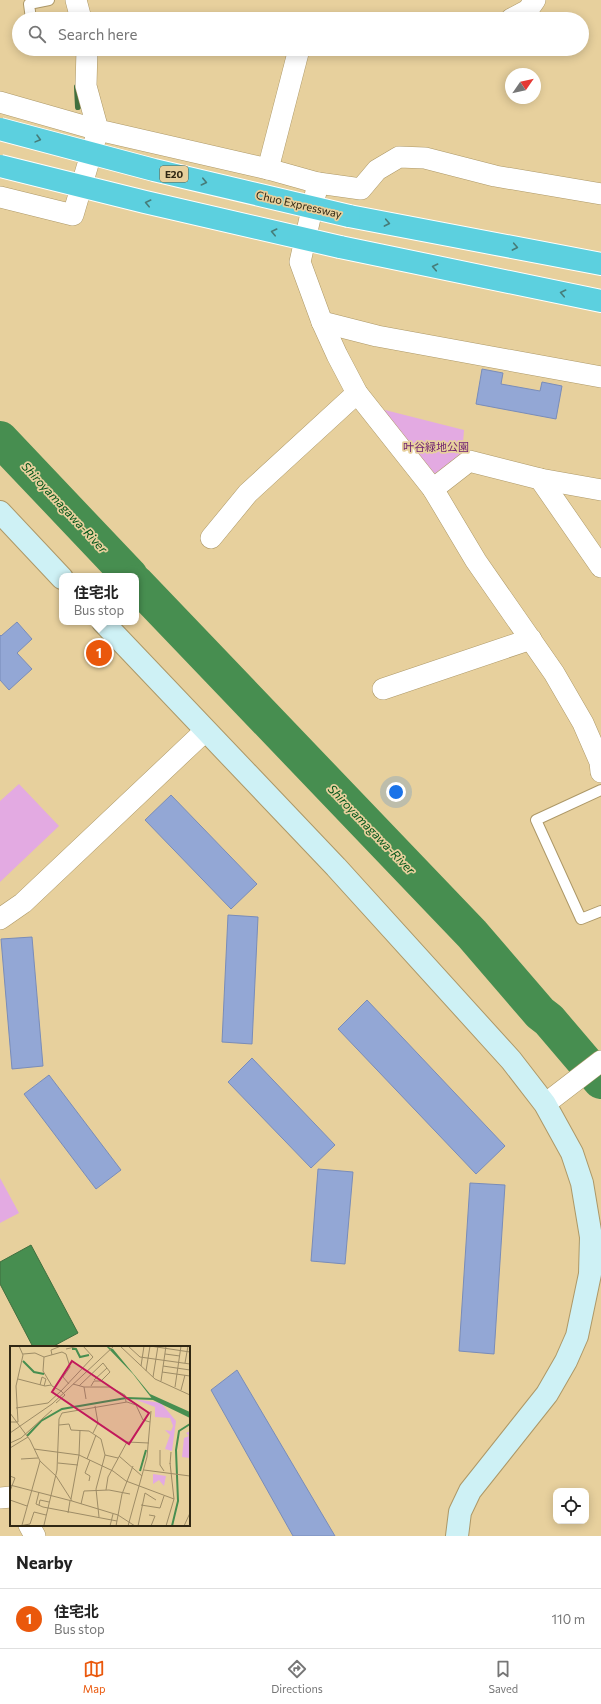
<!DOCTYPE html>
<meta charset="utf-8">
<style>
:root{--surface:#fff;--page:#f2f2f2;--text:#222;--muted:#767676;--line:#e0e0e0;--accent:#ea580c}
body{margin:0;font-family:Commissioner,"Noto Sans JP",sans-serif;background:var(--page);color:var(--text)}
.controls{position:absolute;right:12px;bottom:12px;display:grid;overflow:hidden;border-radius:8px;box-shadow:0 2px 10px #0003}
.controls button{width:36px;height:36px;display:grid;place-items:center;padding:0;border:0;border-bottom:1px solid var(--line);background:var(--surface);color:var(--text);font:20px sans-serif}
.compass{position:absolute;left:505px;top:68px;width:36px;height:36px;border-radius:50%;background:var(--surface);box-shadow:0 2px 10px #0003;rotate:56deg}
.you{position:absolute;left:396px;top:792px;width:14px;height:14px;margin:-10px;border:3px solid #fff;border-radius:50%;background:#1a73e8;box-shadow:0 0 0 6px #1a73e833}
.badge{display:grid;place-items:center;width:26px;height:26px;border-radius:50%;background:var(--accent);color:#fff;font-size:13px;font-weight:700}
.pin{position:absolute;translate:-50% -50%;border:2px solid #fff;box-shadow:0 1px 4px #0006}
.popup{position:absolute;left:59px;top:573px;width:80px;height:52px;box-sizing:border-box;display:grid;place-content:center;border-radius:8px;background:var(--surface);filter:drop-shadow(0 1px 3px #0005);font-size:13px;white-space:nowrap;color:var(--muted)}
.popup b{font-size:15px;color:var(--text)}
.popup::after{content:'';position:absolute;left:50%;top:100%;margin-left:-8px;border:8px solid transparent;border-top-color:var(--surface)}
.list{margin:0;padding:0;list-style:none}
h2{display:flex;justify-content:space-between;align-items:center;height:52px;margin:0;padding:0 16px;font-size:17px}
h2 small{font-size:13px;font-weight:400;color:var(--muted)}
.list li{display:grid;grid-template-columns:26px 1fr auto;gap:12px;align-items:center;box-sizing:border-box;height:60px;padding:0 16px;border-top:1px solid var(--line)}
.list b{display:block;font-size:15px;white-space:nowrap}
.list p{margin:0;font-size:13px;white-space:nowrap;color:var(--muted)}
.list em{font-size:13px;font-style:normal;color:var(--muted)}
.icon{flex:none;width:22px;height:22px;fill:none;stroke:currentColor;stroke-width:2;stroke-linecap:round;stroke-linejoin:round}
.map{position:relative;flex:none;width:601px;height:1536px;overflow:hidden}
.search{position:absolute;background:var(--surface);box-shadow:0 2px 10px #0003;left:12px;right:12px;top:12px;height:44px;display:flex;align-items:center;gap:10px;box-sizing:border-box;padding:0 14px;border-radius:22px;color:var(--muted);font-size:15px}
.sheet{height:112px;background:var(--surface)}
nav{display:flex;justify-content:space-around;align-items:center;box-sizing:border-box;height:56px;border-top:1px solid var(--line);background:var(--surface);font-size:11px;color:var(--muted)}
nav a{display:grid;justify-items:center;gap:2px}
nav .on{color:var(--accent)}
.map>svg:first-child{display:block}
.green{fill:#e3aae2}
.water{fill:#478e50;stroke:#406f3e}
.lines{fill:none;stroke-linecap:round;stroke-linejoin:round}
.stream{stroke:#406f3e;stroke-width:6}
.river{stroke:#478e50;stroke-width:36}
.building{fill:#93a7d5;stroke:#798cb9}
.lane-casing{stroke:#ad9867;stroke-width:12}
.street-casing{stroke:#ad9867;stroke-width:22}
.secondary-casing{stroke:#ad9867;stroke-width:24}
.highway-casing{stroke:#fff;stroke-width:24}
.lane{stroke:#fff;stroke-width:10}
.street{stroke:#fff;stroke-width:21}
.secondary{stroke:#cef1f5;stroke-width:22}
.highway{stroke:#5cd0df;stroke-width:22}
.highway-bridge-casing{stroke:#fff;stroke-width:24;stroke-linecap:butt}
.highway-bridge{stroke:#5cd0df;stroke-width:22}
.oneway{stroke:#467c79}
.labels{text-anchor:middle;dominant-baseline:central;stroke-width:3.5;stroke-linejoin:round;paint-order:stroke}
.shield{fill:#e7d09d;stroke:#675a3c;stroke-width:1}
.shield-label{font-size:10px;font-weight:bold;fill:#302713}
.street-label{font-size:11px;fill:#302713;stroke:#e7d09d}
.park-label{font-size:11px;fill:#722473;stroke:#e7d09d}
.water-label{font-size:12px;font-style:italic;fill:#005519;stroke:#e7d09d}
.inset-river{fill:none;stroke:#478e50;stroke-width:2}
.inset-road{fill:none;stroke:#9e8c66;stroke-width:1}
.view{fill:#c2185b;fill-opacity:0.15;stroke:#c2185b;stroke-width:2}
.inset-edge{fill:none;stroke:#302713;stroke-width:2}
</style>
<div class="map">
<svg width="601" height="1536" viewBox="0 0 601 1536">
<rect width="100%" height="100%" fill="#e7d09d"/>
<!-- green -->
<g class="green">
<path d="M377 408 464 430 462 456 433 481Z"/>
<path d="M19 784 59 826 0 882V801Z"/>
<path d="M0 1178 19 1213 0 1223Z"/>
</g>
<!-- water -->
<path class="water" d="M31 1245 78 1333 52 1347H33L0 1284V1262Z"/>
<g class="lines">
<!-- stream -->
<path class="stream" d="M77 87 78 107"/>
<!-- river -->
<g class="river">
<path d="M0 439 130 576"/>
<path d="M136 583 472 934 540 1013 549 1020 601 1081"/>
</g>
</g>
<!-- building -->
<g class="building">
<path d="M482 369 503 373 501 384 540 391 542 382 562 386 556 419 476 404Z"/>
<path d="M17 622 32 639 17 653 32 669 9 690 0 680V635L1 636Z"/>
<path d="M171 795 257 884 231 909 145 820Z"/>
<path d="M228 915 258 917 252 1044 222 1042Z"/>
<path d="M32 937 43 1066 12 1069 1 939Z"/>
<path d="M367 1000 505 1146 476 1174 338 1029Z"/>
<path d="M252 1058 335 1145 311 1168 228 1082Z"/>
<path d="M49 1075 121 1170 96 1189 24 1094Z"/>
<path d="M318 1169 353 1172 345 1264 311 1261Z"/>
<path d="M470 1183 505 1185 494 1354 459 1351Z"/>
<path d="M237 1370 335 1536H293L211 1390Z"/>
</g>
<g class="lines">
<!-- lane casing -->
<g class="lane-casing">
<g id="lane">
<path d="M31 19 29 4 49 0"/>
<path d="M601 790 536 820 581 919 601 911"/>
</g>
</g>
<!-- street casing -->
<g class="street-casing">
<g id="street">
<path d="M76 0 81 19"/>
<path d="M511 19 528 10 535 0"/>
<path d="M87 49 86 86 98 130 268 169 318 183 361 189 377 170 399 157 425 158 495 176 601 194"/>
<path d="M0 102 98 130 73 215 0 197"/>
<path d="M268 169 299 49"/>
<path d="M318 183 300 262 322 322 337 355 357 393 433 489 476 561 554 673 583 723 600 762 601 772"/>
<path d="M322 322 377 336 601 377"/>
<path d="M540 479 601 490"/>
<path d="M433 489 469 461 540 479 601 567"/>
<path d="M211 538 248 493 357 393"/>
<path d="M383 689 531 639"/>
<path d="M0 919 23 903 205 731"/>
<path d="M545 1104 601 1061"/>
<path d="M0 1498 11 1497"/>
<path d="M29 1525 35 1536"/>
</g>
</g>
<!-- secondary casing -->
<g class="secondary-casing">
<g id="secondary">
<path d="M0 512 62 578"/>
<path d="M103 622 336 867 511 1060 545 1104 572 1153 582 1183 591 1237 590 1274 577 1336 566 1361 547 1394 470 1491 460 1512 457 1536"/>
</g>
</g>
<!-- highway casing -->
<g class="highway-casing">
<g id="highway">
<path d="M349 216 601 264"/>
<path d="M340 247 601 301"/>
</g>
</g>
<!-- lane -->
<use href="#lane" class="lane"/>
<!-- street -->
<use href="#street" class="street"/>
<!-- secondary -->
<use href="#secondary" class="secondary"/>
<!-- highway -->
<use href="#highway" class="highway"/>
<!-- highway-bridge casing -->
<g class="highway-bridge-casing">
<g id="highway-bridge">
<path d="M0 129 154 170 349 216"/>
<path d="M0 166 145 202 340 247"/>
</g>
</g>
<!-- highway-bridge -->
<use href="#highway-bridge" class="highway-bridge"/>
</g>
<!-- one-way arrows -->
<defs><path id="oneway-chevron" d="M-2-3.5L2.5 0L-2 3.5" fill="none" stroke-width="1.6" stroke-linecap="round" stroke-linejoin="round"/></defs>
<g class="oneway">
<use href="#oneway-chevron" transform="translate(38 139) rotate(15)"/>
<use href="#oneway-chevron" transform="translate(204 182) rotate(13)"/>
<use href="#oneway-chevron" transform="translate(148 203) rotate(-167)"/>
<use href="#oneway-chevron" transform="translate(387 223) rotate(11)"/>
<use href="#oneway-chevron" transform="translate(274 232) rotate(-167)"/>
<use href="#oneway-chevron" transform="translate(515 247) rotate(11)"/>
<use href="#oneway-chevron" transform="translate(435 267) rotate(-168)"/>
<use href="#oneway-chevron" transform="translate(563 293) rotate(-168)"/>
</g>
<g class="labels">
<!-- shield labels -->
<rect class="shield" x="160" y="166" width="28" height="16" rx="3"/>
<g class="shield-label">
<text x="174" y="174">E20</text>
</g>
<!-- street labels -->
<g class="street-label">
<text transform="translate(299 204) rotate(13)">Chuo Expressway</text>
</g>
<!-- park labels -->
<g class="park-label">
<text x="436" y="446">叶谷緑地公園</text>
</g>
<!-- water labels -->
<g class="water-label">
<text transform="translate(65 507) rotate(47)">Shiroyamagawa-River</text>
<text transform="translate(372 829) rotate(46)">Shiroyamagawa-River</text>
</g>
</g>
<!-- overview -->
<g transform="translate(10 1346)">
<rect width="180" height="180" fill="#e7d09d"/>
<path d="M124 53 151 57 166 75 162 105 155 103 160 89 155 84 161 85 163 80 160 72 145 71V61ZM180 85V112L172 111 174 92 179 90 176 87ZM143 128 156 130 154 140 149 134 143 138Z" fill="#e3aae2"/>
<path d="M96 0 103 3 140 48 180 66V72L143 54 123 28Z" fill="#478e50"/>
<path class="inset-river" d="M62 3H66L70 11 79 9M13 15 24 26 34 28M17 90 31 75 52 63 116 52 145 53M130 125 136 104M162 180 168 155 166 104 169 85 180 78"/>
<path class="inset-road" d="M110 0 145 33 180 49M118 0 130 11 180 18M140 0 180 6M56 3 69 0M13 8 25 7 34 11M155 8 170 10M42 9 41 4 51 0M34 11 33 25 42 40 51 45 83 11 73 0M34 11 52 6 56 8 60 21 53 31 59 38M175 17 178 0M131 20 134 0M153 20 180 24M136 25 140 0M152 26 180 30M143 31 148 0M8 33 35 40 41 39M84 34 97 22M151 35 156 0M63 38 74 41H100L115 49 116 56M30 39 32 31 36 33 34 40M69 40 93 17 100 26 91 35H84L81 40M74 41 76 53M165 41 171 0M171 44 175 29M6 62 38 57 51 45 55 49 46 57M0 67 20 94 30 115 46 130 62 155 108 169 125 180M0 76H8L6 40 13 9 9 0M49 79 59 78 61 84 79 85 91 93 95 109 108 112M0 87 42 58 104 0M83 87 88 77 85 60M0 97 11 92 42 64M0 102 18 91M24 103 69 109 103 125 116 135 164 153M150 104V119L154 125M109 110 132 130M11 113 28 112M77 113 86 89M48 117 68 119M160 118 161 106M134 124 180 130M0 130 5 132 0 145M79 135 80 130 75 127 80 114M0 139 62 155M96 144 98 131 117 96 139 97M29 146 26 158 33 161 107 175M61 153 69 109 70 84M0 154 17 160M71 158 74 145 99 144 120 148M29 159 30 154 39 156M131 159 150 162 154 150M58 167 60 155M139 169 145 170 141 180M89 171 86 143 95 109M12 179 30 115M34 179 47 124 49 73 52 67 117 56 126 59 133 74 140 76M9 180 20 178 24 166 36 169M100 180 103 168M106 180 112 148 123 120M118 180 137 111 141 65M128 180 135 147 146 154M156 180 164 153 160 117M174 180 180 167"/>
<path class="view" d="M62 15 139 67 119 98 42 46Z"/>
<rect width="180" height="180" class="inset-edge"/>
</g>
</svg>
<div class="controls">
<button><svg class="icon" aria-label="locate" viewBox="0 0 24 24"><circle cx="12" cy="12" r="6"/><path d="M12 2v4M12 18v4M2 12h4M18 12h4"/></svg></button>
</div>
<svg class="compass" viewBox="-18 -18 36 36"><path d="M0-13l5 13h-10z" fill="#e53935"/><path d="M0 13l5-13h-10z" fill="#767676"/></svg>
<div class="you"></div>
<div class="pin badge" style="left:99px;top:653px">1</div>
<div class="popup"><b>住宅北</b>Bus stop</div>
<div class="search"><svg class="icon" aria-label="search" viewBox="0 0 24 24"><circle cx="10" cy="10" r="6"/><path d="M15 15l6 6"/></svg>Search here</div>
</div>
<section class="sheet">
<h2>Nearby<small></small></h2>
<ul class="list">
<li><span class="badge">1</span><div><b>住宅北</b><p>Bus stop</p></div><em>110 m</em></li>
</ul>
</section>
<nav>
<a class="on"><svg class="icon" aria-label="map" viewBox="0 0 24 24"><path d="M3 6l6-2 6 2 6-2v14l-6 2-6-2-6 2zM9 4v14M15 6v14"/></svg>Map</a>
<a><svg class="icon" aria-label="directions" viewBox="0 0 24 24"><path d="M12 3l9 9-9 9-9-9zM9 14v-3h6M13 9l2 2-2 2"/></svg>Directions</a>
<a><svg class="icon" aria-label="saved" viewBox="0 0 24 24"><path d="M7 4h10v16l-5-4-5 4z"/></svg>Saved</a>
</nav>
